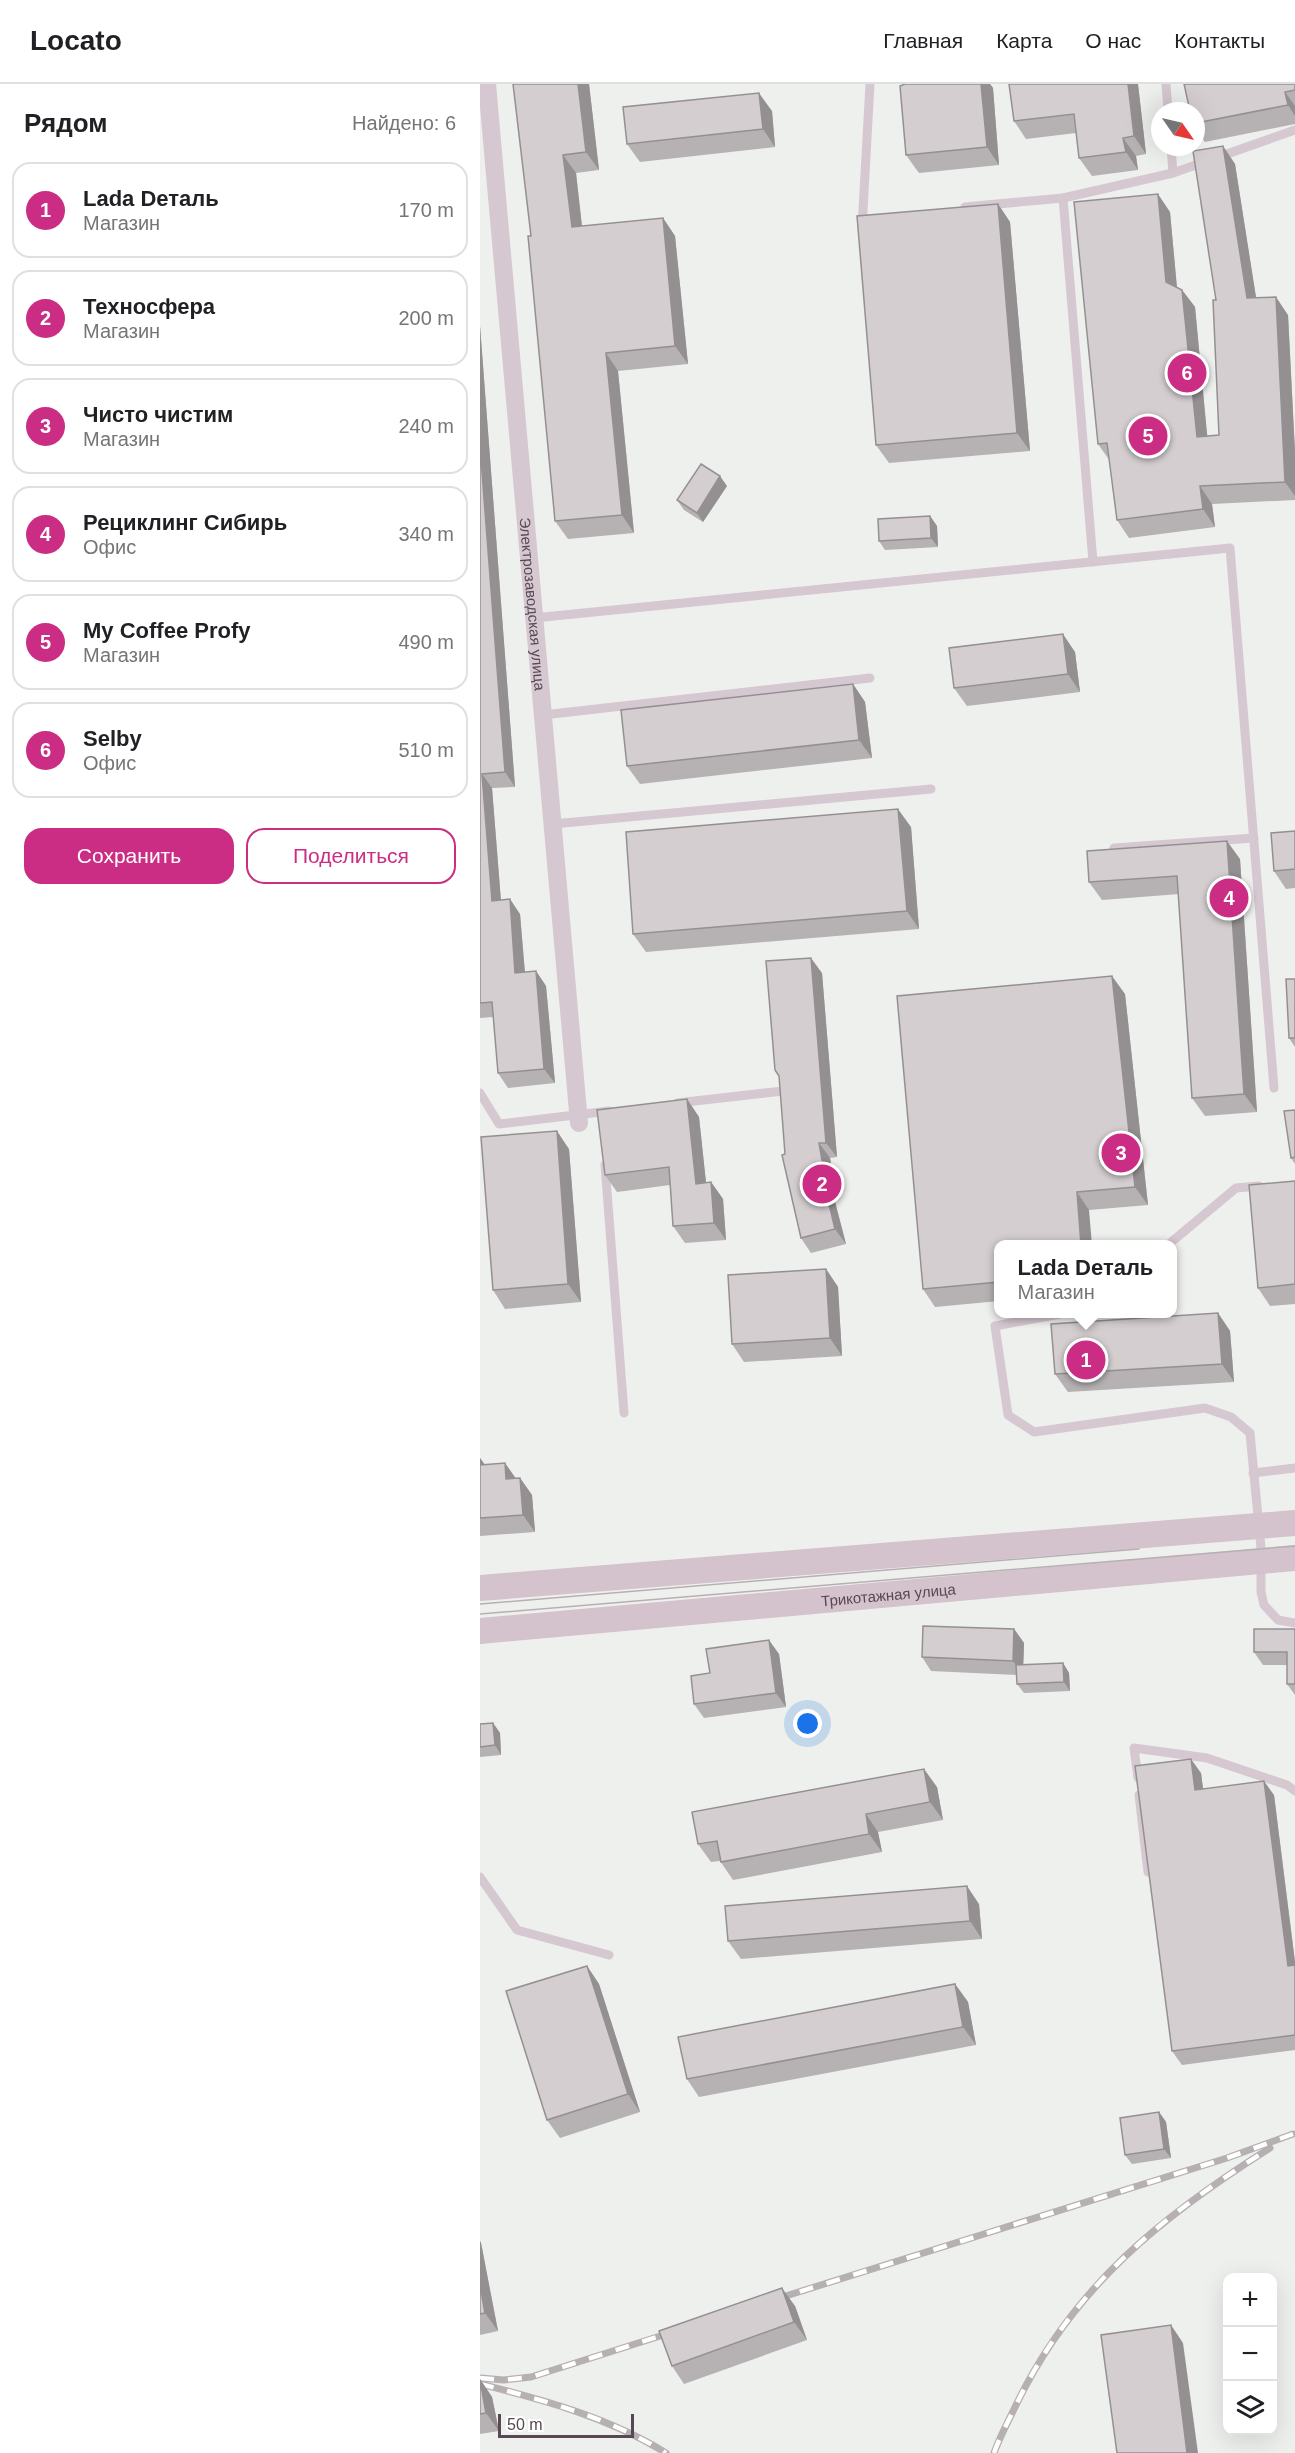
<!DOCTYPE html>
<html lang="ru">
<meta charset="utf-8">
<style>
:root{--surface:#fff;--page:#f6f6f6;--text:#202124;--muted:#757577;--line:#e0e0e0;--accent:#ca2d83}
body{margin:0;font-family:Arial,sans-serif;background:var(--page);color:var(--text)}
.controls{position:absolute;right:18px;bottom:18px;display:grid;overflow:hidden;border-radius:12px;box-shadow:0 6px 24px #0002}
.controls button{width:54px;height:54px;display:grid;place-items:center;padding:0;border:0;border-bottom:2px solid var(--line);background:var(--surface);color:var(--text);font:30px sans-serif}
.compass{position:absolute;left:671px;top:18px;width:54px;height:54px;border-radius:50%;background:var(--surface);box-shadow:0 6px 24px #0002;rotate:124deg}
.scale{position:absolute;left:18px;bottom:15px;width:136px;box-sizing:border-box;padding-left:6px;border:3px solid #584852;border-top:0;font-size:16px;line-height:21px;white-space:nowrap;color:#584852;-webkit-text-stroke:4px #fff;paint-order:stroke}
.you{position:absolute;left:328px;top:1640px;width:21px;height:21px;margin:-15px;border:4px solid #fff;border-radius:50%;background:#1a73e8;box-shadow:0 0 0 9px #1a73e833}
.badge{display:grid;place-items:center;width:39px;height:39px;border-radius:50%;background:var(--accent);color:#fff;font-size:20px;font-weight:700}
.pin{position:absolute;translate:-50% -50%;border:3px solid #fff;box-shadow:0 2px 6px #0006}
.popup{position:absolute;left:514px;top:1156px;width:183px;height:78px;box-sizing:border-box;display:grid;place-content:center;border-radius:12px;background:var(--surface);filter:drop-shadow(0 2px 4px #0005);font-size:20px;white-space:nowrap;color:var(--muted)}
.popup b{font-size:22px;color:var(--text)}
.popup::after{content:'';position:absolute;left:50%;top:100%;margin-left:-12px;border:12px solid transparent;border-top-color:var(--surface)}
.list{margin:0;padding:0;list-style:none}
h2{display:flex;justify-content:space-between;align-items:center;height:78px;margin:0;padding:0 24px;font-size:26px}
h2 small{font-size:20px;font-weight:400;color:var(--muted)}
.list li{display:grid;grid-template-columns:39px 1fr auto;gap:18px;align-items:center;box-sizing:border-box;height:96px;margin:0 12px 12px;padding:0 12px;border:2px solid var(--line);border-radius:18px}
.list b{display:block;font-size:22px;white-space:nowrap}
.list p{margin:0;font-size:20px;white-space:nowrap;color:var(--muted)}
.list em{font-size:20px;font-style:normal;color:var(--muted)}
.actions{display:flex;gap:12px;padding:18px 24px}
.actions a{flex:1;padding:14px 0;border:2px solid var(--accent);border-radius:18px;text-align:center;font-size:21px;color:var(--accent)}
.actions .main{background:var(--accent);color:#fff}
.icon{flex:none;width:33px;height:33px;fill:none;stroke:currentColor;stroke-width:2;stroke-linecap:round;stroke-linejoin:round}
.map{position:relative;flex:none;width:815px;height:2369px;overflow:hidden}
header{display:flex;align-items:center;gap:36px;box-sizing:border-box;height:84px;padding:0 30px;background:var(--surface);border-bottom:2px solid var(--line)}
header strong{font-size:28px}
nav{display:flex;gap:33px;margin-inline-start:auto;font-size:21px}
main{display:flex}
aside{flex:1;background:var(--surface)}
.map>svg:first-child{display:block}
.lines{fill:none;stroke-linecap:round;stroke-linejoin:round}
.lane{stroke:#d6c8d1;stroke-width:9}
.street{stroke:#d6c8d1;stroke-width:18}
.secondary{stroke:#d4c2cd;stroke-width:26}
.tram{stroke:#b7b0b3;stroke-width:1.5}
.rail-casing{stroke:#b7b0b3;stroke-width:7}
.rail{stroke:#fff;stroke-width:4.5;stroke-dasharray:14;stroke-linecap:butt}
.wall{fill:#b6b1b3}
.shaded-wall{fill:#949092}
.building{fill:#d4ced0;stroke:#949092;stroke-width:1.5}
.labels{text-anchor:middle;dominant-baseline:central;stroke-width:5;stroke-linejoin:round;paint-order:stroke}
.street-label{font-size:15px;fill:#584852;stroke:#fff}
</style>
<header>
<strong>Locato</strong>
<nav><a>Главная</a><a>Карта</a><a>О нас</a><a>Контакты</a></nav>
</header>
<main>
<aside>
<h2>Рядом<small>Найдено: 6</small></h2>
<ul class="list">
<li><span class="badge">1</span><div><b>Lada Dеталь</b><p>Магазин</p></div><em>170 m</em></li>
<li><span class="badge">2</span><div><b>Техносфера</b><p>Магазин</p></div><em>200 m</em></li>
<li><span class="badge">3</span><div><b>Чисто чистим</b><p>Магазин</p></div><em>240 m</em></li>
<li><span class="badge">4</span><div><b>Рециклинг Сибирь</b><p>Офис</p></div><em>340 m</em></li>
<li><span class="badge">5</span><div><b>My Coffee Profy</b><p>Магазин</p></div><em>490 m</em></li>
<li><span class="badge">6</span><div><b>Selby</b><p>Офис</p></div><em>510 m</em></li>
</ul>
<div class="actions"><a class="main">Сохранить</a><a>Поделиться</a></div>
</aside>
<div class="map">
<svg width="815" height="2369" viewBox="0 0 815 2369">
<rect width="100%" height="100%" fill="#eef0ed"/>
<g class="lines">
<!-- lane -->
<g class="lane">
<path d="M686 0 688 27"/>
<path d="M691 63 693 89"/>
<path d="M583 114 613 478"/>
<path d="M485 123 583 114 693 89 815 46"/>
<path d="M382 144 390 0"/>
<path d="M54 534 750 464 794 1004"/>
<path d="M63 631 390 594"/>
<path d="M73 740 451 705"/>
<path d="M634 764 774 754"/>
<path d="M0 1009 19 1040 129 1027"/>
<path d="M197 1019 303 1007"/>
<path d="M125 1081 144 1329"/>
<path d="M689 1160 756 1104 779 1102"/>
<path d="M580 1230 515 1242 528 1331 554 1348 725 1324 751 1333 770 1349 781 1464V1508L784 1521 798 1536 815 1539"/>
<path d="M773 1389 815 1384"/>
<path d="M658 1694 654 1664 727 1674 807 1701 815 1707"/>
<path d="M659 1711 668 1788"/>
<path d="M0 1793 37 1846 129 1871"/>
</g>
<!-- street -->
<path class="street" id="s1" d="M7 0 99 1039"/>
<!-- secondary -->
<g class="secondary">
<path d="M0 1504 815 1439"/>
<path id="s2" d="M0 1547 815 1474"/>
</g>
<!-- tram -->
<g class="tram">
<path d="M0 1520 659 1465"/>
<path d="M0 1530 815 1462"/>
</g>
<!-- rail casing -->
<g class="rail-casing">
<g id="rail">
<path d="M293 2216 747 2074 813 2050"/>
<path d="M0 2294 24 2296 51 2293 196 2247"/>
<path d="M0 2300C64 2316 130 2334 186 2369"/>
<path d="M514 2369C520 2352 529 2336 537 2319 594 2202 682 2132 790 2064"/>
</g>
</g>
<!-- rail -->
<use href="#rail" class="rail"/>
</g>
<!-- wall -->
<g class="wall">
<path d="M33 0H109L119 86 96 89 102 142 183 134 195 152 208 280 138 287 154 449 88 455 75 437 51 152Z"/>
<path d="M425 0H510L513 4 519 81 439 89 426 71Z"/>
<path d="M529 0H658L666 70 656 72 658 86 612 92 599 74 596 49 546 55 534 37Z"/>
<path d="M815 0V40L725 58 716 46V27Z"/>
<path d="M292 27 295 63 160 78 147 60Z"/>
<path d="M743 62 755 80 776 214 808 231 815 368V416L732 420 735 443 649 454 637 436 630 377 618 360 690 128 697 203 702 206 715 223 727 352 739 351 736 216Z"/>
<path d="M518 120 530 138 550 367 409 379 396 361Z"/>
<path d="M0 242 35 703 12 704 21 816 40 830 45 888 56 887 66 902 75 999 28 1004 18 989 13 933 0 934Z"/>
<path d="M247 402 223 438 204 426 197 416Z"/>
<path d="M450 432 457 442 458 463 405 466 399 457Z"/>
<path d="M595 568 600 608 487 622 474 604Z"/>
<path d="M373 600 385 618 392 674 160 700 147 682Z"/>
<path d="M431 743 439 845 166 868 153 850Z"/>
<path d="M815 747V804L806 805 794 787Z"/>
<path d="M760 775 777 1028 725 1032 712 1014 699 810 622 816 609 798Z"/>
<path d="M342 889 357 1073 350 1074 357 1114H354L366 1160 331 1169 321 1154 305 1070Z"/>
<path d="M815 895V963L809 954Z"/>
<path d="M645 910 668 1121 609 1126 519 1161V1217L455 1223 443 1205Z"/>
<path d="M207 1015 219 1033 226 1099 231 1098 243 1115 246 1156 205 1159 193 1142 190 1101 137 1108 125 1091Z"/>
<path d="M815 1026V1080L811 1074Z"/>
<path d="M89 1065 101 1218 25 1225 13 1206Z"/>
<path d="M815 1097V1220L790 1222 778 1204Z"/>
<path d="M346 1185 358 1203 362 1272 264 1278 252 1260Z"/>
<path d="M738 1229 750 1247 754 1298 588 1308 575 1290Z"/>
<path d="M0 1374 5 1381 35 1394H40L52 1411 55 1448 0 1452Z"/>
<path d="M534 1545 544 1559 543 1581 583 1579 589 1589 590 1607 544 1609 537 1600V1591L451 1587 442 1573Z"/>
<path d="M815 1545V1611L807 1600V1581H783L774 1568Z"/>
<path d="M299 1570 306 1623 224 1634 214 1620 230 1589Z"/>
<path d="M13 1639 20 1649 21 1671 0 1673V1640Z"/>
<path d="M721 1689 723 1705 794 1711 815 1878V1966L702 1981 692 1967Z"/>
<path d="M457 1703 463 1736 398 1748 402 1768 253 1796 240 1777 231 1778 218 1760Z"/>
<path d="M499 1820 502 1855 261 1875 248 1857Z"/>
<path d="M107 1882 119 1900 160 2028 80 2054 67 2036Z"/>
<path d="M475 1900 488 1918 496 1961 219 2013 207 1995Z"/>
<path d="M679 2028 686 2038 691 2074 652 2080 645 2071Z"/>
<path d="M0 2157 1 2159 18 2247 0 2251Z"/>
<path d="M315 2222 327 2256 204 2300 192 2282Z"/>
<path d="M0 2295 12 2313 19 2347 0 2350Z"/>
</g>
<!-- shaded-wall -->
<g class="shaded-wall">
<path d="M98 0H109L119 86 106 68Z"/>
<path d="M500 0H510L513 4 519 81 507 63Z"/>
<path d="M648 0H658L666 70 654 52Z"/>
<path d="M805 8 815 22V32L808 21Z"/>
<path d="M279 9 292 27 295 63 283 45Z"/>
<path d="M643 54 656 72 658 86 646 68Z"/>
<path d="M743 62 755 80 779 232 767 214Z"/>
<path d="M83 71 96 89 104 161 92 143Z"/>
<path d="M678 110 690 128 698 216 686 198Z"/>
<path d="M518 120 530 138 550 367 537 349Z"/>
<path d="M183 134 195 152 208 280 195 262Z"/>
<path d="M702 206 715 223 729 370 717 353Z"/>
<path d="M796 213 808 231 815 368V412L805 398Z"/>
<path d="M0 242 35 703 25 688 0 362Z"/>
<path d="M126 269 138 287 154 449 142 431Z"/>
<path d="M240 392 247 402 223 438 217 429Z"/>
<path d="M720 402 732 420 735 443 723 425Z"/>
<path d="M450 432 457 442 458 463 451 454Z"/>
<path d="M583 550 595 568 600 608 588 590Z"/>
<path d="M373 600 385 618 392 674 379 656Z"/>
<path d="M2 690 12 704 22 831 12 817Z"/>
<path d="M418 725 431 743 439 845 427 827Z"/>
<path d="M747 757 760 775 777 1028 764 1010Z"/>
<path d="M30 815 40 830 46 903 35 889Z"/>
<path d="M331 874 342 889 357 1073 346 1059Z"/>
<path d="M56 887 66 902 75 999 64 985Z"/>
<path d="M632 892 645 910 668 1121 655 1103Z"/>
<path d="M207 1015 219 1033 228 1117 216 1100Z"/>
<path d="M77 1047 89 1065 101 1218 88 1200Z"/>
<path d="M339 1059 350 1074 357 1114 346 1099Z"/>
<path d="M231 1098 243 1115 246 1156 234 1139Z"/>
<path d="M344 1099 354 1114 366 1160 355 1145Z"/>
<path d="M597 1108 609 1126 612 1161H601Z"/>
<path d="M346 1185 358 1203 362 1272 350 1254Z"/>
<path d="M738 1229 750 1247 754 1298 742 1280Z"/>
<path d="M0 1374 5 1381 0 1390Z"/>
<path d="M25 1379 37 1396 26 1395Z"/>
<path d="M40 1394 52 1411 55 1448 43 1431Z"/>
<path d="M534 1545 544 1559 543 1591 533 1577Z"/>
<path d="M289 1556 299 1570 306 1623 296 1609Z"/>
<path d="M583 1579 589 1589 590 1607 584 1598Z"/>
<path d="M13 1639 20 1649 21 1671 15 1661Z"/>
<path d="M711 1675 721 1689 725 1720 715 1706Z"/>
<path d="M444 1685 457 1703 463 1736 450 1718Z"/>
<path d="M784 1697 794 1711 815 1878V1893L808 1882Z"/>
<path d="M386 1730 398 1748 402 1768 389 1750Z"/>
<path d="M487 1802 499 1820 502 1855 490 1837Z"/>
<path d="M107 1882 119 1900 160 2028 148 2010Z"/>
<path d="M475 1900 488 1918 496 1961 483 1943Z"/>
<path d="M679 2028 686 2038 691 2074 684 2065Z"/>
<path d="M0 2157 1 2159 18 2247 5 2229 0 2202Z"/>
<path d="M302 2204 315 2222 327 2256 314 2238Z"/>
<path d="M691 2241 703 2259 718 2369H707Z"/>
<path d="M0 2295 12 2313 19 2347 6 2329Z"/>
</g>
<!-- building -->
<g class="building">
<path d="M33 0H98L106 68 83 71 92 143 183 134 195 262 126 269 142 431 75 437 48 152H51Z"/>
<path d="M425 0H501L507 63 426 71 420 2Z"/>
<path d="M529 0H648L654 52 643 54 646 68 599 74 594 30 534 37Z"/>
<path d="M704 0H815V6L805 8 808 21 716 39V27H710Z"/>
<path d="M279 9 283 45 147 60 143 23Z"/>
<path d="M743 62 767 214 796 213 805 398 720 402 723 425 637 436 627 359 618 360 594 118 678 110 686 198 702 206 717 353 739 351 733 216H736L713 67Z"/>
<path d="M518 120 537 349 396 361 377 132Z"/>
<path d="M0 362 25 688 2 690 12 817 30 815 35 889 56 887 64 985 18 989 12 918 0 919Z"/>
<path d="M221 380 240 392 217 429 197 416Z"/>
<path d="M450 432 451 454 399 457 398 435Z"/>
<path d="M583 550 588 590 474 604 469 564Z"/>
<path d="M373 600 379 656 147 682 141 626Z"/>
<path d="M418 725 427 827 153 850 146 748Z"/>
<path d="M815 747V785L794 787 791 749Z"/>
<path d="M747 757 764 1010 712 1014 697 792 609 798 607 767Z"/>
<path d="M331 874 346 1059H339L346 1099H344L355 1145 321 1154 302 1071 305 1070 299 992 295 986 286 877Z"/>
<path d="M632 892 655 1103 597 1108 601 1161H519V1198L443 1205 417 912Z"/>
<path d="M806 895H815V954H809Z"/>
<path d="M207 1015 216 1100 231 1098 234 1139 193 1142 189 1083 125 1091 117 1026Z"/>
<path d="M815 1026V1073L811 1074 804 1027Z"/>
<path d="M77 1047 88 1200 13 1206 1 1053Z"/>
<path d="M815 1097V1200L778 1204 769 1101Z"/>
<path d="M346 1185 350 1254 252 1260 248 1191Z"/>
<path d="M738 1229 742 1280 575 1290 571 1240Z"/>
<path d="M25 1379 26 1395 40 1394 43 1431 0 1434V1381Z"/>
<path d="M443 1542 534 1545 533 1577 442 1573Z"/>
<path d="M774 1545H815V1600H807V1568H774Z"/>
<path d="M289 1556 296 1609 214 1620 211 1592 230 1589 226 1565Z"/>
<path d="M583 1579 584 1598 537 1600 536 1581Z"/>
<path d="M13 1639 15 1661 0 1663V1640Z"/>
<path d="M711 1675 715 1706 784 1697 808 1882 815 1881V1951L692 1967 655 1682Z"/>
<path d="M444 1685 450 1718 386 1730 389 1750 241 1778 237 1757 218 1760 212 1728Z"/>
<path d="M487 1802 490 1837 248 1857 245 1822Z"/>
<path d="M107 1882 148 2010 67 2036 26 1907Z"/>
<path d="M475 1900 483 1943 207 1995 198 1953Z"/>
<path d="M679 2028 684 2065 645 2071 640 2034Z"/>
<path d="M0 2202 5 2229 0 2230Z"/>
<path d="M302 2204 314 2238 192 2282 179 2247Z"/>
<path d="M691 2241 707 2369H637L621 2251Z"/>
<path d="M0 2296 6 2329 0 2330Z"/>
</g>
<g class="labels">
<!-- street labels -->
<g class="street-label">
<text stroke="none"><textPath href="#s1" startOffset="522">Электрозаводская улица</textPath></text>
<text stroke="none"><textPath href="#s2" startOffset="410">Трикотажная улица</textPath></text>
</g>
</g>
</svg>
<div class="controls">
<button>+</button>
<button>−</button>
<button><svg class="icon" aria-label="layers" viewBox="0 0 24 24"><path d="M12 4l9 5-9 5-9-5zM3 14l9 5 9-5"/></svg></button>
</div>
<svg class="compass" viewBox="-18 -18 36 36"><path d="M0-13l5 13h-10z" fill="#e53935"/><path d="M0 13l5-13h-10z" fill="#757577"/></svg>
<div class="scale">50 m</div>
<div class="you"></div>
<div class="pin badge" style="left:606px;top:1276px">1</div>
<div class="popup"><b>Lada Dеталь</b>Магазин</div>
<div class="pin badge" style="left:342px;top:1100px">2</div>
<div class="pin badge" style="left:641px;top:1069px">3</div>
<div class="pin badge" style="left:749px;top:814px">4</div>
<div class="pin badge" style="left:668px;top:352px">5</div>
<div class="pin badge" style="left:707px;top:289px">6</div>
</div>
</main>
